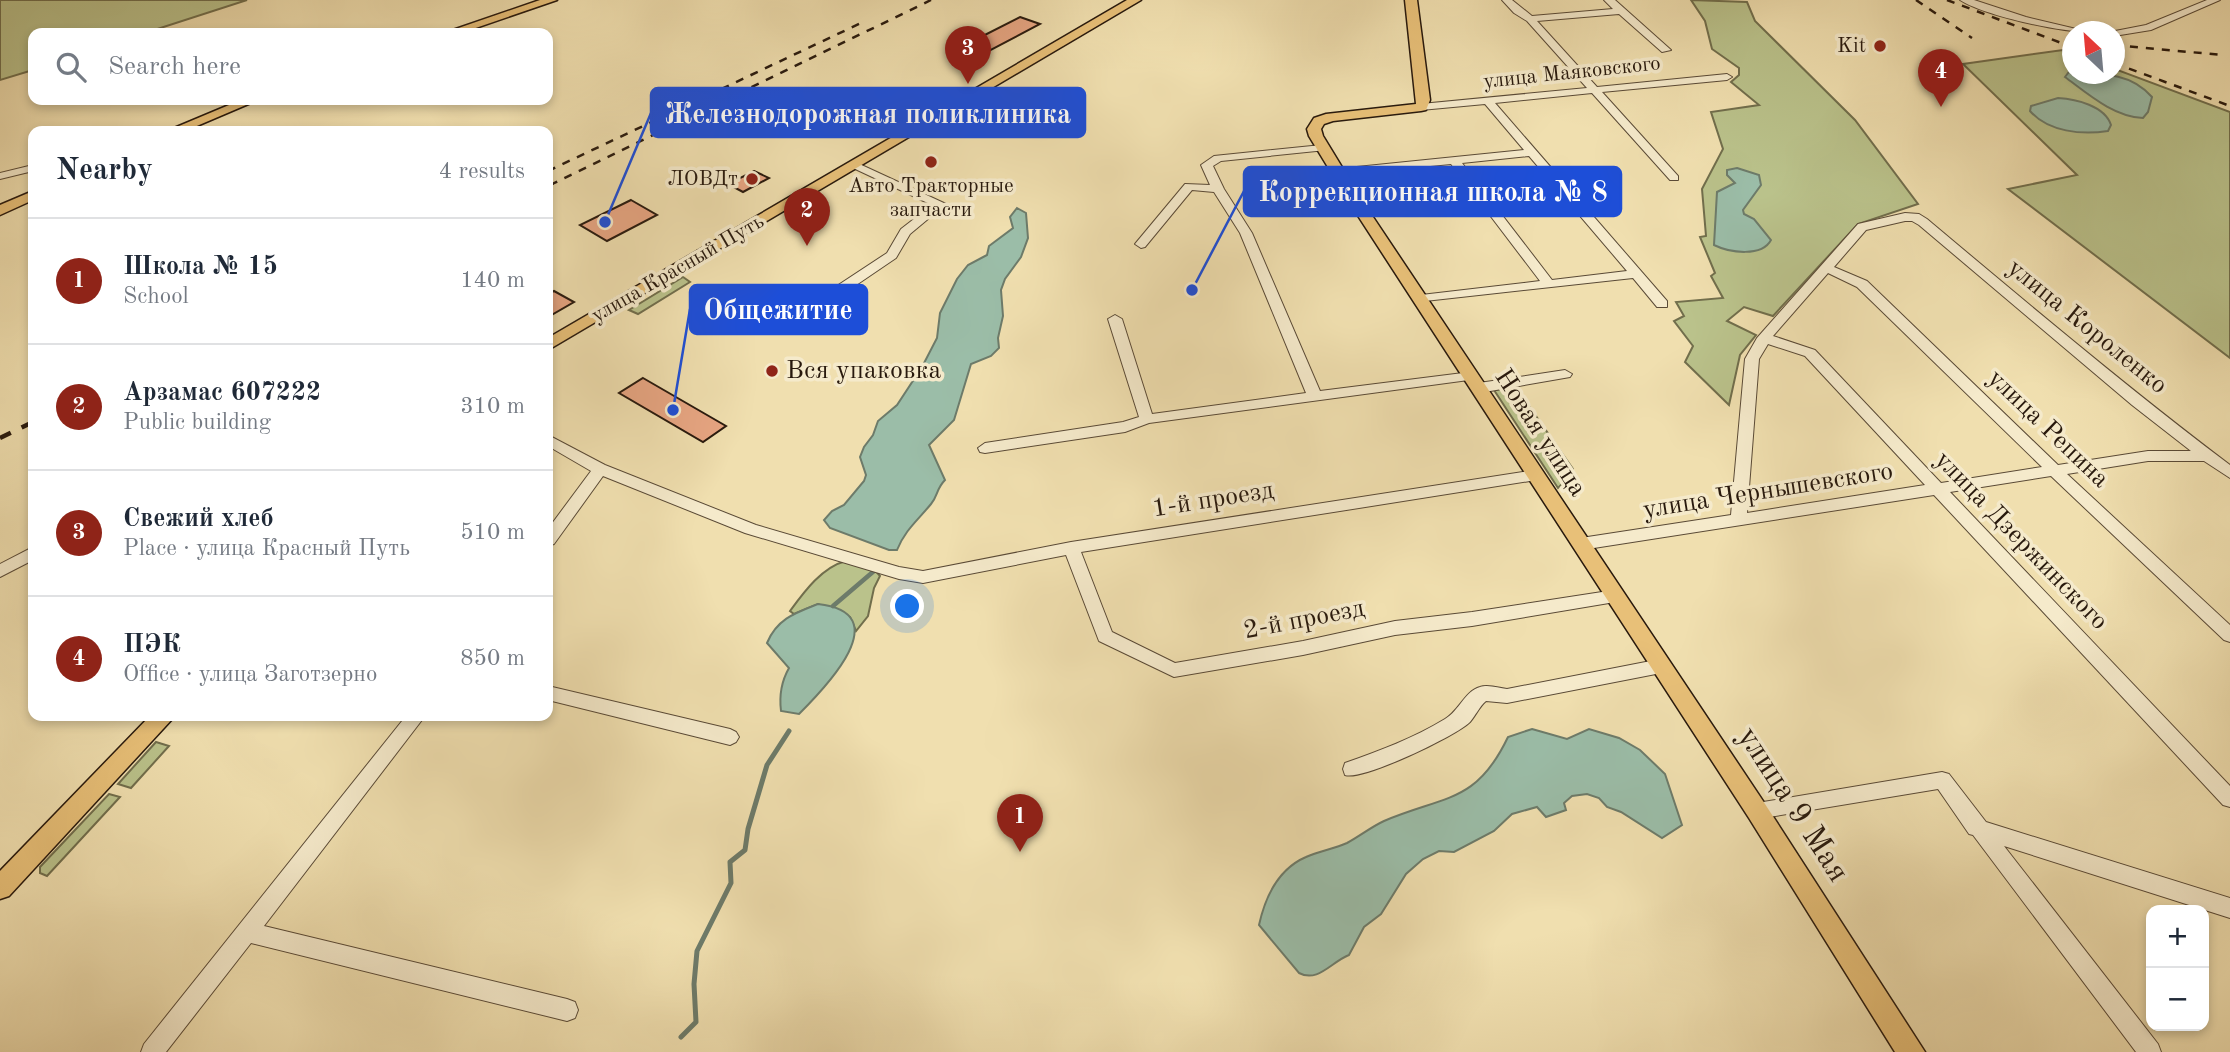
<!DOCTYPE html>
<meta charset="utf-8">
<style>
:root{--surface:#fff;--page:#f2f2f3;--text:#1f2937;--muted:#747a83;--line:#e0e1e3;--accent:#8f2418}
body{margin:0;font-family:"Old Standard TT",serif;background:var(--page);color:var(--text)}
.controls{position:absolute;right:21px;bottom:21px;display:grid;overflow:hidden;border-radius:14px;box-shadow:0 4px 10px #0003}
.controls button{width:63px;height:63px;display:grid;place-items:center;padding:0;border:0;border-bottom:2px solid var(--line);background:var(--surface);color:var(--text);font:35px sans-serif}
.compass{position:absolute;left:2062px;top:21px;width:63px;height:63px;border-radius:50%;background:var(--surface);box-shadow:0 4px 10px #0003;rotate:334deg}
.you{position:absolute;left:908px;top:607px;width:24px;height:24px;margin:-18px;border:5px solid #fff;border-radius:50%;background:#1a73e8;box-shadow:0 0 0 10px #1a73e833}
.badge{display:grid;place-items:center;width:46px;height:46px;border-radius:50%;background:var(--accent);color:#fff;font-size:23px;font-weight:700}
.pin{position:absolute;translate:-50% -58px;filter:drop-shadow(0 2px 4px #0008)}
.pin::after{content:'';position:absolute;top:37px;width:24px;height:21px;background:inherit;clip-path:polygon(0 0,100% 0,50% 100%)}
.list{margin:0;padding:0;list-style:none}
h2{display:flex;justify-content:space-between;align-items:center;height:91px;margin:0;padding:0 28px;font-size:30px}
h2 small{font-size:23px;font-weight:400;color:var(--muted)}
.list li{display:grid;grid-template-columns:46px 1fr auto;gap:21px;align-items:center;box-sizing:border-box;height:126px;padding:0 28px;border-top:2px solid var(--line)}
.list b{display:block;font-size:26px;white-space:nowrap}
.list p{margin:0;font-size:23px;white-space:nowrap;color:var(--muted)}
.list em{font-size:23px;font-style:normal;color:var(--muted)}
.icon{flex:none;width:38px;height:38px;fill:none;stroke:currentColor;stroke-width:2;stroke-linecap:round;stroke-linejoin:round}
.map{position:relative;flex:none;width:2230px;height:1052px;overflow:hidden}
.search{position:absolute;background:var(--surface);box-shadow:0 4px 10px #0003;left:28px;top:28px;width:525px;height:77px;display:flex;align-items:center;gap:18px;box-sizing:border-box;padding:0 24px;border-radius:14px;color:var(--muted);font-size:26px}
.panel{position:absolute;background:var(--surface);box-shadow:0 4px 10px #0003;left:28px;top:126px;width:525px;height:595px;border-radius:14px}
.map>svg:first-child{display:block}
.green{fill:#bac28b;stroke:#716e4c;stroke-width:2}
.water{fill:#9bbda8;stroke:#6d7b6a;stroke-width:2}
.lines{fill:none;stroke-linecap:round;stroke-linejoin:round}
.stream-far1{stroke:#6d7b6a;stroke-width:4.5}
.stream{stroke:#6d7b6a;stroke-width:5}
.building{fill:#e8a683;stroke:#28190d;stroke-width:2}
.minor-casing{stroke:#5a4a36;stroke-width:2}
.major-casing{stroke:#28190d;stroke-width:3}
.minor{fill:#f5eacb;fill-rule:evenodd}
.major{fill:#e8c078;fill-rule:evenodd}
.rail-far2{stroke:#28190d;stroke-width:2.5;stroke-dasharray:8 8;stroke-linecap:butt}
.rail-far1{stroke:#28190d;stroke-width:3.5;stroke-dasharray:10 10;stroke-linecap:butt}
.rail{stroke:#28190d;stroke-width:4.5;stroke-dasharray:12 12;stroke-linecap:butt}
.poi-dot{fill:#8f2418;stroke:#f5eacb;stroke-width:2.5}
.labels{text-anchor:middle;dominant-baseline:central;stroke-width:7;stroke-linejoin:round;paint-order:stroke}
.far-poi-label{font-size:21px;fill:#28190d;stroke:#f5eacb;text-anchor:end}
.far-street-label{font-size:21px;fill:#28190d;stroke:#f5eacb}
.street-label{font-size:26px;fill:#28190d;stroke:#f5eacb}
.poi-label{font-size:26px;fill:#28190d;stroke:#f5eacb;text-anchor:start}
.near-street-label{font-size:32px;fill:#28190d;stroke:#f5eacb}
.leader{fill:none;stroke:#1d4ed8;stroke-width:2.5}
.callout-dot{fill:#1d4ed8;stroke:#f5eacb;stroke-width:2.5}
.callout{fill:#1d4ed8;stroke:#1d4ed8;stroke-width:2.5}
.callout-label{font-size:28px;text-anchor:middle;font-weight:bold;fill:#fff}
</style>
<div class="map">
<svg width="2230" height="1052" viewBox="0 0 2230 1052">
<rect width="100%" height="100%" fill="#f0dfaf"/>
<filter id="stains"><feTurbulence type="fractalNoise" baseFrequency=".00286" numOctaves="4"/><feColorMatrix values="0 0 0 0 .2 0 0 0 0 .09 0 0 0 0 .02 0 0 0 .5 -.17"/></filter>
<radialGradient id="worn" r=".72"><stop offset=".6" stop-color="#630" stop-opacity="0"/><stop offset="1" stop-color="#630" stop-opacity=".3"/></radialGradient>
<!-- green -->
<g class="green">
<path d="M0 0H247L145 33H33V70L0 80Z"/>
<path d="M1691 0 1747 2 1755 21 1855 120 1918 204 1858 224 1773 316 1744 307 1727 321 1756 335 1740 355 1729 405 1685 362 1693 346 1674 321 1684 316 1676 302 1723 298 1711 276 1715 273 1700 237 1706 236 1702 189 1723 149 1711 112 1759 105 1731 82 1739 75V68L1712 49 1705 21Z"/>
<path d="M2063 50 2072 54V74H2114L2115 69 2230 112V358L2008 189 2077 175 1963 64Z"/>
<path d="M683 277 690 282 638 314 629 310Z"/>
<path d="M1512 387 1517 389 1573 469 1572 474 1558 488 1494 390Z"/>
<path d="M846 561 874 569 880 576 874 588 868 616 856 631 850 617 818 604 794 614 790 611C804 592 822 567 846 561Z"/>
<path d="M156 742 169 746 131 788 118 784Z"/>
<path d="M109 794 120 797 47 876 40 873V867Z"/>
</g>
<!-- water -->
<g class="water">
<path d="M2072 68V74C2103 74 2130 72 2152 97L2148 112 2143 118C2114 117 2088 94 2065 77Z"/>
<path d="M2058 98C2076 99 2105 106 2111 125L2108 131C2082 135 2048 132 2030 111L2031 106Z"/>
<path d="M1737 168 1759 175 1761 185 1743 210 1744 214 1754 219 1771 240C1762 257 1730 253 1714 245L1717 192 1735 183 1727 175V170Z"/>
<path d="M1017 208 1026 213 1028 238 1021 257 1005 279 1001 290 1003 316 998 338 999 348 991 356 971 364 954 420 929 445 945 480C936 489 938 496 931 504 918 520 905 530 897 550H889L830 528 824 520 832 511 844 505 864 481 866 475 860 457 864 447 873 435 878 421 897 405 922 367 937 338 940 313 957 279 968 265 987 255 989 246 1013 228 1010 217Z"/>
<path d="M818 604C898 613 826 687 799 714L781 711C779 695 781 682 789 668L767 643C777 619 795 613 818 604Z"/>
<path d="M1532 729 1567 739 1589 729 1619 738 1640 750 1665 774 1682 825 1662 838 1621 812 1607 807 1599 798 1587 794 1572 796 1564 803 1566 810 1546 817 1537 807 1512 814 1494 831 1454 852 1439 851 1423 859 1406 874 1381 914 1364 927 1349 955C1331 962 1318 983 1299 973L1259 925C1265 898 1278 869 1306 857 1319 851 1334 849 1347 843 1360 836 1371 827 1384 821 1445 795 1476 804 1508 737Z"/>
</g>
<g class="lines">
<!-- stream-far1 -->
<path class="stream-far1" d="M833 606 874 571"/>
<!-- stream -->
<path class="stream" d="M681 1037 696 1022 694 984 697 951 731 883 730 862 745 850 748 829 767 765 789 731"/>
</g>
<!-- building -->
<g class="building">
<path d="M1020 17 1040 24 987 52 967 44Z"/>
<path d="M754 171 769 178 743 192 728 184Z"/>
<path d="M631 200 657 215 607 241 580 225Z"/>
<path d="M554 291 574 302 548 317V294Z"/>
<path d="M643 378 726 426 703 442 619 393Z"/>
</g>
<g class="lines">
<!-- minor casing -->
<g class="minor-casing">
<g id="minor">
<path d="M1502 0H1512L1532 16 1613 9 1604 0H1615L1671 50 1662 52 1619 14 1537 21 1597 87 1727 74 1732 77 1727 80 1602 92 1678 176V180H1670L1592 93 1495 103 1667 301V307H1657L1633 278 1416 302 1415 299 1421 295 1540 281 1451 164 1337 175 1331 172 1337 169 1524 150 1485 104 1421 110 1416 107 1421 104 1587 88 1527 21 1514 13ZM1529 156 1627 271 1552 280 1462 163Z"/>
<path d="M1960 0H1974L2026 17 2089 32C2060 32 1985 16 1960 0Z"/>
<path d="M2207 0H2220L2151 30 2114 36V32H2110L2146 25Z"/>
<path d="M1322 145 1326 146V150L1221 161 1213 166 1224 189 1252 233 1320 391 1471 372 1478 376 1476 379 1149 423 1125 432 985 453 980 452 978 448 985 443 1123 422 1139 417 1108 319 1115 315 1122 319 1152 414 1306 393 1240 233 1214 192 1192 190 1145 247 1141 248 1135 244 1185 184 1210 185 1201 165 1214 156Z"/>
<path d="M855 162 946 204 910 234 896 258 818 311H808V305L887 253 901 229 932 205 851 167 849 165Z"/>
<path d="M33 165V171L0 179V173Z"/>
<path d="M1905 213 1919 214 1927 219C2027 303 2128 388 2230 465V478L2204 461H2148L2067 474 2230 625V642L2224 640 2051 476 1950 492 2230 786V807L2223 805 1934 495 1581 550 1573 544 1581 538 1731 515 1745 359 1757 338 1858 224ZM1905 221H1912L1919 225 2132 405 2191 451H2148L2058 465 1867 281 1834 267 1866 230ZM1828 273 1857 287 2042 467 1941 483 1815 350 1773 336ZM1768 344 1805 356 1925 485 1747 513 1759 359Z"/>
<path d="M1565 370 1572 374 1570 377 1479 393 1472 388 1479 383Z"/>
<path d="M548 435 605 465 756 525 899 567 923 571 1071 542 1536 470 1544 475 1536 480 1081 552 1112 632 1175 663 1303 641 1395 621 1472 612 1615 590 1621 592 1623 596 1621 600 1615 602 1472 626 1395 635 1303 655 1174 677 1099 641 1066 555 923 583 899 579 745 533 603 476 554 544 548 546V529L591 471 548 446Z"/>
<path d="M33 547V560L0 577V564Z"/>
<path d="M1661 659 1667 661 1670 666 1667 671 1661 673 1507 703 1486 701C1479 707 1476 715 1470 722 1456 736 1362 781 1345 775L1343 769 1345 763C1379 751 1414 738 1445 719 1459 711 1465 691 1480 687 1488 684 1499 688 1507 689Z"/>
<path d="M548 686 730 729 736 732 739 737 736 742 730 745 548 700Z"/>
<path d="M406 716H425L264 926 567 999 575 1002 578 1010 575 1018 567 1021 251 943 166 1052H141L144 1044Z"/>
<path d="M1942 772 1949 774 1986 822 2230 898V918L2004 846 2158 1044 2161 1052H2136L1973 835 1969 834 1938 789 1757 819 1750 817 1747 811 1750 805 1757 803Z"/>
</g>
</g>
<!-- major casing -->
<g class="major-casing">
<g id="major">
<path d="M540 0H557L461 33H444Z"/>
<path d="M1127 0H1141L548 350V338Z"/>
<path d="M1405 0H1417L1430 100 1426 110 1421 111 1333 121 1324 124 1321 129 1323 136 1365 205 1765 804 1925 1052H1895L1749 818 1351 205 1309 136 1307 129 1314 118 1326 114 1416 104Z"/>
<path d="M241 100H258L185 131H167Z"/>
<path d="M33 191V200L0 215V205Z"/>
<path d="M150 716H175L9 896 0 899V871Z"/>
</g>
</g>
<!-- minor -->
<use href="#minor" class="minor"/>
<!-- major -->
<use href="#major" class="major"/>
<!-- rail-far2 -->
<g class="rail-far2">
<path d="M1916 0 1972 38"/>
<path d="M1947 0 2072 47"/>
<path d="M2114 45 2222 55"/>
<path d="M2114 63 2230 106"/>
<path d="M548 171 861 23"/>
<path d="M550 185 931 0"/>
</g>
<!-- rail-far1 -->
<path class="rail-far1" d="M548 186 553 183"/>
<!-- rail -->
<path class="rail" d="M0 438 33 422"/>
</g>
<!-- markers -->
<g class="poi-dot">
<circle cx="1880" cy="46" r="7"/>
<circle cx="931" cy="162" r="7"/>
<circle cx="752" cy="179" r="7"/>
<circle cx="772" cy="371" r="7"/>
</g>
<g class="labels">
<!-- far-poi labels -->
<g class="far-poi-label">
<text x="1866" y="46">Kit</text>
<text x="738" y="179">ЛОВДт</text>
<text x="931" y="186" text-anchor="middle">Авто Тракторные<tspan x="931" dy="24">запчасти</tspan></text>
</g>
<!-- far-street labels -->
<g class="far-street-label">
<text transform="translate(1572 73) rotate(-6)">улица Маяковского</text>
<text transform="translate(678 269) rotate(-30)">улица Красный Путь</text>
</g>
<!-- street labels -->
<g class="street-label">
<text transform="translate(2087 327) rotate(39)">улица Короленко</text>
<text transform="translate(2048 429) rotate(44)">улица Репина</text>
<text transform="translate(1540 433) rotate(57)">Новая улица</text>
<text transform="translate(1768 491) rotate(-9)">улица Чернышевского</text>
<text transform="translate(1213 500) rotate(-9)">1-й проезд</text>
<text transform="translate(2021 541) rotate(46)">улица Дзержинского</text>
<text transform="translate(1304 620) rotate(-11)">2-й проезд</text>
</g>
<!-- poi labels -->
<g class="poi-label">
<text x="786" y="371">Вся упаковка</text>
</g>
<!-- near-street labels -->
<g class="near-street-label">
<text transform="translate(1792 805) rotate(57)">улица 9 Мая</text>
</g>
</g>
<!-- callouts -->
<path class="leader" d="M605 222L651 113M1192 290L1244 191M673 410L690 309"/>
<g class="callout-dot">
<circle cx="605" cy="222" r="7"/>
<circle cx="1192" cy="290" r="7"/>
<circle cx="673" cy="410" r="7"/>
</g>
<g class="callout">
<rect x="651" y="88" width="434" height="49" rx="7"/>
<rect x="1244" y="167" width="377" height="49" rx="7"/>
<rect x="690" y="285" width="177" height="49" rx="7"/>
</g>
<g class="callout-label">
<text x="868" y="123">Железнодорожная поликлиника</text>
<text x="1433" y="201">Коррекционная школа № 8</text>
<text x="778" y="319">Общежитие</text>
</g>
<rect width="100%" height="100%" filter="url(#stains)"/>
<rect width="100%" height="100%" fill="url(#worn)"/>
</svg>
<div class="controls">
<button>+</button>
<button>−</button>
</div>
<svg class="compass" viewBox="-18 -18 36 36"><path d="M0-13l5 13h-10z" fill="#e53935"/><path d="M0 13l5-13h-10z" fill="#747a83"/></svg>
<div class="you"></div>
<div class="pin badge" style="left:1020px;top:852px">1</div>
<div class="pin badge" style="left:807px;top:246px">2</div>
<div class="pin badge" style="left:968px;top:84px">3</div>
<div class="pin badge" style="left:1941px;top:107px">4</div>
<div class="search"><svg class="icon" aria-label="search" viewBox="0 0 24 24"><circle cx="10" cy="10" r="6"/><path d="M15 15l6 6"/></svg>Search here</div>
<section class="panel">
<h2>Nearby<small>4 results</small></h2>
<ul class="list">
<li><span class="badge">1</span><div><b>Школа № 15</b><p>School</p></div><em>140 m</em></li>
<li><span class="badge">2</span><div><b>Арзамас 607222</b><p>Public building</p></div><em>310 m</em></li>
<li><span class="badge">3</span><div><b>Свежий хлеб</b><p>Place · улица Красный Путь</p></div><em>510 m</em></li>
<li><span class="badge">4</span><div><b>ПЭК</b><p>Office · улица Заготзерно</p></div><em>850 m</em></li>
</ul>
</section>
</div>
